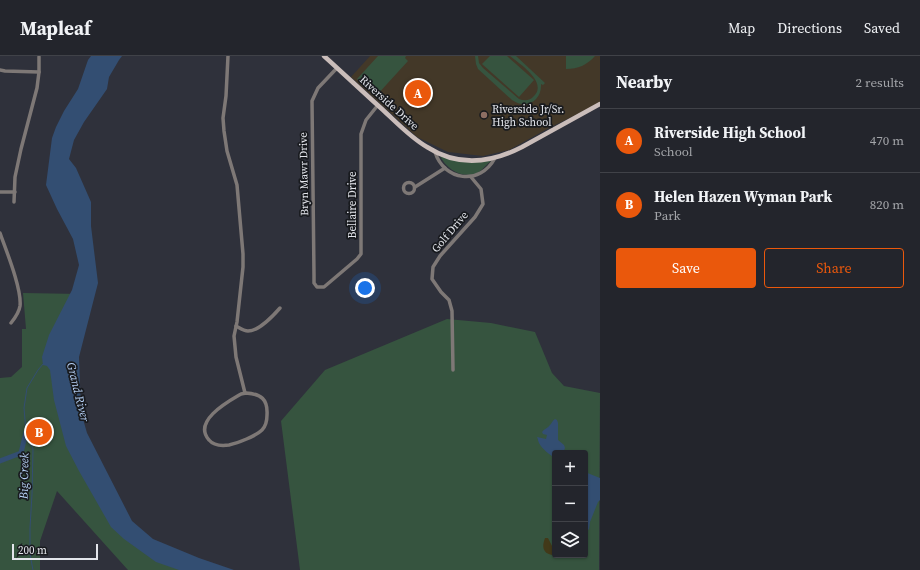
<!DOCTYPE html>
<meta charset="utf-8">
<style>
:root{--surface:#23252c;--page:#2f3138;--text:#f1f3f6;--muted:#a3a5a9;--line:#404248;--accent:#ea580c}
body{margin:0;font-family:"Source Serif 4",serif;background:var(--page);color:var(--text)}
.controls{position:absolute;right:12px;bottom:12px;display:grid;overflow:hidden;border-radius:4px;box-shadow:0 1px 3px #0004}
.controls button{width:36px;height:36px;display:grid;place-items:center;padding:0;border:0;border-bottom:1px solid var(--line);background:var(--surface);color:var(--text);font:20px sans-serif}
.scale{position:absolute;left:12px;bottom:10px;width:86px;box-sizing:border-box;padding-left:4px;border:2px solid #e3e5eb;border-top:0;font-size:11px;line-height:14px;white-space:nowrap;color:#e3e5eb;-webkit-text-stroke:3px #181a1e;paint-order:stroke}
.you{position:absolute;left:365px;top:232px;width:14px;height:14px;margin:-10px;border:3px solid #fff;border-radius:50%;background:#1a73e8;box-shadow:0 0 0 6px #1a73e833}
.badge{display:grid;place-items:center;width:26px;height:26px;border-radius:50%;background:var(--accent);color:#fff;font-size:13px;font-weight:700}
.pin{position:absolute;translate:-50% -50%;border:2px solid #fff;box-shadow:0 1px 4px #0006}
.list{margin:0;padding:0;list-style:none}
h2{display:flex;justify-content:space-between;align-items:center;height:52px;margin:0;padding:0 16px;font-size:17px}
h2 small{font-size:13px;font-weight:400;color:var(--muted)}
.list li{display:grid;grid-template-columns:26px 1fr auto;gap:12px;align-items:center;box-sizing:border-box;height:64px;padding:0 16px;border-top:1px solid var(--line)}
.list b{display:block;font-size:15px;white-space:nowrap}
.list p{margin:0;font-size:13px;white-space:nowrap;color:var(--muted)}
.list em{font-size:13px;font-style:normal;color:var(--muted)}
.actions{display:flex;gap:8px;padding:12px 16px}
.actions a{flex:1;padding:9px 0;border:1px solid var(--accent);border-radius:4px;text-align:center;font-size:14px;color:var(--accent)}
.actions .main{background:var(--accent);color:#fff}
.icon{flex:none;width:22px;height:22px;fill:none;stroke:currentColor;stroke-width:2;stroke-linecap:round;stroke-linejoin:round}
.map{position:relative;flex:none;width:600px;height:514px;overflow:hidden}
header{display:flex;align-items:center;gap:24px;box-sizing:border-box;height:56px;padding:0 20px;background:var(--surface);border-bottom:1px solid var(--line)}
header strong{font-size:19px}
nav{display:flex;gap:22px;margin-inline-start:auto;font-size:14px}
main{display:flex}
aside{flex:1;background:var(--surface)}
.map>svg:first-child{display:block}
.education{fill:#433828}
.green{fill:#36543f;fill-rule:evenodd}
.sand{fill:#423919}
.water{fill:#334e72}
.lines{fill:none;stroke-linecap:round;stroke-linejoin:round}
.stream{stroke:#334e72;stroke-width:1}
.river{stroke:#334e72;stroke-width:5}
.minor{stroke:#7e7876;stroke-width:3.5}
.major{stroke:#cabdba;stroke-width:4.5}
.education-dot{fill:#8d6e63;stroke:#181a1e;stroke-width:1.5}
.labels{text-anchor:middle;dominant-baseline:central;stroke-width:3.5;stroke-linejoin:round;paint-order:stroke}
.street-label{font-size:11px;fill:#e3e5eb;stroke:#181a1e}
.poi-label{font-size:11px;fill:#e3e5eb;stroke:#181a1e;text-anchor:start}
.water-label{font-size:12px;font-style:italic;fill:#b4cff4;stroke:#181a1e}
</style>
<header>
<strong>Mapleaf</strong>
<nav><a>Map</a><a>Directions</a><a>Saved</a></nav>
</header>
<main>
<div class="map">
<svg width="600" height="514" viewBox="0 0 600 514">
<rect width="100%" height="100%" fill="#2f313b"/>
<!-- education -->
<path class="education" d="M370 0H600V47L549 72 509 94 483 100 448 96 417 81 351 21Z"/>
<!-- green -->
<g class="green">
<path d="M378 0H406L405 2 408 5 376 40 357 23Z"/>
<path d="M475 0H478L479 7 483 12 519 43C524 45 529 45 533 41 549 27 520 8 510 0H516L545 27 543 29 541 28C542 45 526 54 512 44L478 13 476 8Z"/>
<path d="M490 0H507L534 24 519 41 482 8Z"/>
<path d="M566 0H595C587 9 578 13 566 13Z"/>
<path d="M440 100 466 106 491 105C487 108 483 113 479 116 464 124 447 114 440 100Z"/>
<path d="M23 237 80 238 71 339 122 467 209 514H128L57 435 40 485V514H0V322L11 321 22 311V273H26Z"/>
<path d="M447 263 491 267 535 276 552 317 564 330 600 337 599 514H300L281 365 325 314ZM555 397H585V499H555Z"/>
</g>
<!-- sand -->
<path class="sand" d="M545 482H548L553 492 552 499C542 497 542 490 545 482Z"/>
<!-- water -->
<g class="water">
<path d="M91 0H122L119 4 109 21 107 33 84 66 74 84 69 103 76 112 91 146V170L98 227 79 301 81 356 87 377 132 465 153 483 199 502 234 514H179L156 506 124 483 111 471 79 415 66 390 54 344 50 314 47 310 43 309 42 301 49 279 72 234 79 209 73 183 57 153 46 129 52 82 56 71 64 55 78 33 88 4Z"/>
<path d="M555 363 557 364 558 367V384L564 389 565 392 563 397H555V402C550 399 542 393 539 387 538 385 538 383 537 381L546 383 547 379 543 378 542 376C544 373 548 372 550 369 552 367 552 365 555 363Z"/>
<path d="M585 416 600 422V444L598 446 590 466 589 473 585 477Z"/>
</g>
<g class="lines">
<!-- stream -->
<path class="stream" d="M33 514 30 498V472L32 438 33 393 26 376 24 352 27 332 38 314 43 308"/>
<!-- river -->
<path class="river" d="M0 405 21 397 26 376"/>
<!-- minor -->
<g class="minor">
<path d="M228 0 226 40 223 62 224 75 227 95 237 129 243 198V211L237 266 234 280 236 301 245 337"/>
<path d="M337 12 318 32 312 45 314 219V227L317 231H324L357 203 361 198V78L366 64 378 49"/>
<path d="M0 14 5 15 39 16"/>
<path d="M435 96C444 125 480 130 495 102"/>
<circle cx="409" cy="132" r="5.5"/>
<path d="M415 131 445 112"/>
<path d="M0 136H15"/>
<path d="M14 146 15 121 21 93 37 32 39 16V1"/>
<path d="M0 177C6 194 22 233 20 250 19 257 15 262 11 267"/>
<path d="M236 270C240 272 243 275 248 275 259 275 273 260 280 252"/>
<path d="M453 314 452 255 449 244 441 236 432 223 433 211 440 200 475 161 483 148 481 133 471 121"/>
<path d="M246 337C261 338 268 343 267 359 267 364 266 370 262 374 256 380 238 387 229 389 222 390 214 390 209 384 192 365 229 345 241 338Z"/>
</g>
<!-- major -->
<path class="major" d="M324 0C344 18 363 36 383 54 396 66 411 82 427 91 458 111 491 107 522 91L600 48"/>
</g>
<!-- markers -->
<circle class="education-dot" cx="484" cy="59" r="4"/>
<g class="labels">
<!-- street labels -->
<g class="street-label">
<text transform="translate(389 47) rotate(42)">Riverside Drive</text>
<text transform="translate(304 118) rotate(-91)">Bryn Mawr Drive</text>
<text transform="translate(352 149) rotate(-90)">Bellaire Drive</text>
<text transform="translate(450 176) rotate(-50)">Golf Drive</text>
</g>
<!-- poi labels -->
<g class="poi-label">
<text x="492" y="53">Riverside Jr/Sr.<tspan x="492" dy="13">High School</tspan></text>
</g>
<!-- water labels -->
<g class="water-label">
<text transform="translate(78 336) rotate(76)">Grand River</text>
<text transform="translate(24 420) rotate(-89)">Big Creek</text>
</g>
</g>
</svg>
<div class="controls">
<button>+</button>
<button>−</button>
<button><svg class="icon" aria-label="layers" viewBox="0 0 24 24"><path d="M12 4l9 5-9 5-9-5zM3 14l9 5 9-5"/></svg></button>
</div>
<div class="scale">200 m</div>
<div class="you"></div>
<div class="pin badge" style="left:418px;top:37px">A</div>
<div class="pin badge" style="left:39px;top:376px">B</div>
</div>
<aside>
<h2>Nearby<small>2 results</small></h2>
<ul class="list">
<li><span class="badge">A</span><div><b>Riverside High School</b><p>School</p></div><em>470 m</em></li>
<li><span class="badge">B</span><div><b>Helen Hazen Wyman Park</b><p>Park</p></div><em>820 m</em></li>
</ul>
<div class="actions"><a class="main">Save</a><a>Share</a></div>
</aside>
</main>
